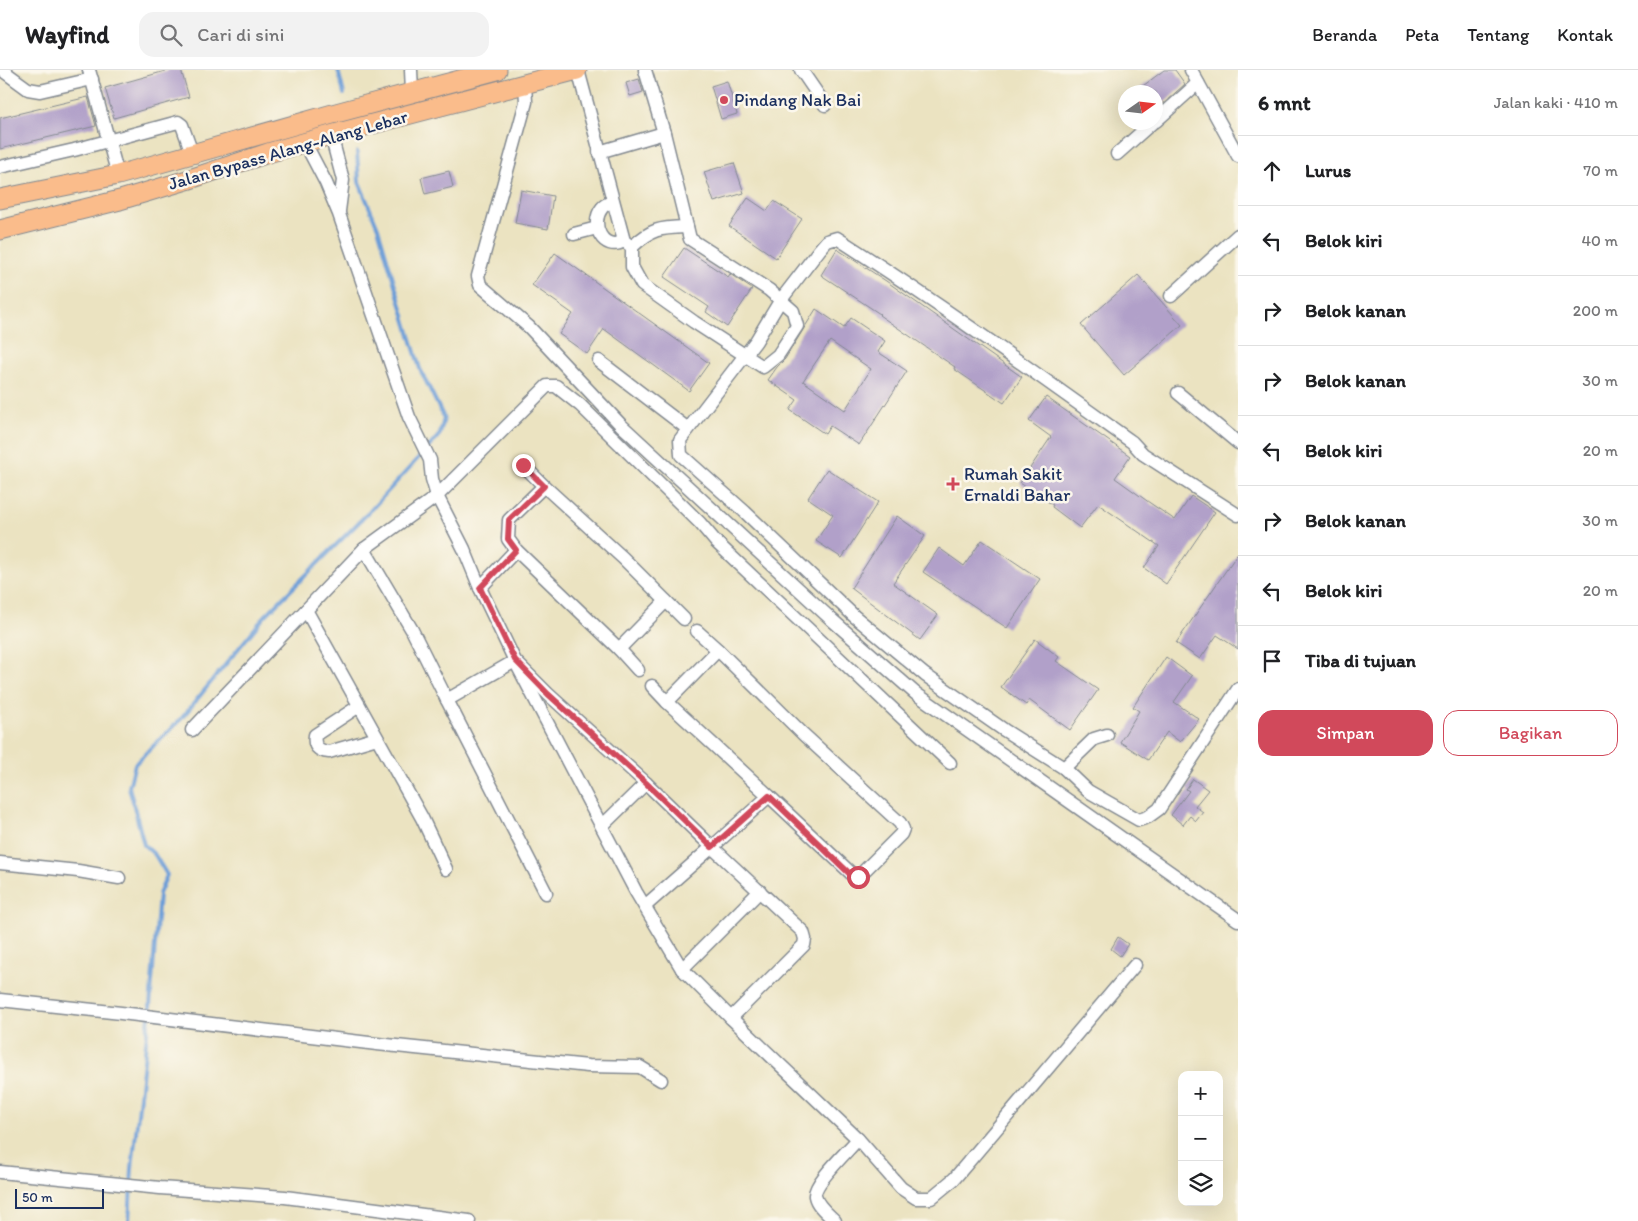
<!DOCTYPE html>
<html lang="id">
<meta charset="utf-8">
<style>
:root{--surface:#fff;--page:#f2f2f2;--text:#202124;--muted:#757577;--line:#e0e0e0;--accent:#d1495b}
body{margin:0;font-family:Itim,sans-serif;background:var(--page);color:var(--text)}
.controls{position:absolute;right:15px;bottom:15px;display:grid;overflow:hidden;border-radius:10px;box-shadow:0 5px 20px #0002}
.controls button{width:45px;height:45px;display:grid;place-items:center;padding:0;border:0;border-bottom:1px solid var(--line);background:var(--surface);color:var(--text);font:25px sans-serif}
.compass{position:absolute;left:1118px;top:15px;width:45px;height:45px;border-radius:50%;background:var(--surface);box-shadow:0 5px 20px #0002;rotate:76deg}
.scale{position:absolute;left:15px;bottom:12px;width:89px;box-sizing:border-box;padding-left:5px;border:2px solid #1b2f5e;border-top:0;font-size:14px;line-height:18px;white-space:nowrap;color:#1b2f5e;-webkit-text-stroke:4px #fbf7ec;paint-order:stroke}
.stop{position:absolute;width:15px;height:15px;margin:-11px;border:4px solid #d1495b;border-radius:50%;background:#fff}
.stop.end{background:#d1495b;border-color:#fff;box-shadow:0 1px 5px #0008}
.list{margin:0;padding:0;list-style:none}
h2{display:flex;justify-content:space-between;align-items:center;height:65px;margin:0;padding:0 20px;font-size:21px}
h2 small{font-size:16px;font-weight:400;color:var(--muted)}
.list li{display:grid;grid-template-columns:32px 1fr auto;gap:15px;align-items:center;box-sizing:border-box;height:70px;padding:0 20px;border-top:1px solid var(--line)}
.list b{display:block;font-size:19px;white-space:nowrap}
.list em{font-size:16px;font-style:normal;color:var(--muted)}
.actions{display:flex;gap:10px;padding:15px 20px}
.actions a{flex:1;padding:11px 0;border:1px solid var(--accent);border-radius:15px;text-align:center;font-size:18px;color:var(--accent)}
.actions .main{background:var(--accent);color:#fff}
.icon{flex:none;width:28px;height:28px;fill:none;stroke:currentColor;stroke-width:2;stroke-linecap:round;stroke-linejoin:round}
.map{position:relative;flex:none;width:1238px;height:1151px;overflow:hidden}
header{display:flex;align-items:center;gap:30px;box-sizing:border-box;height:70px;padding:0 25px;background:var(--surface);border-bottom:1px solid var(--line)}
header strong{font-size:24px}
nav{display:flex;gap:28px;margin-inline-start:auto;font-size:18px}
.search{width:350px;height:45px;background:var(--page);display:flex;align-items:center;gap:12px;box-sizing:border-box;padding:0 18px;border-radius:15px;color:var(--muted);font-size:19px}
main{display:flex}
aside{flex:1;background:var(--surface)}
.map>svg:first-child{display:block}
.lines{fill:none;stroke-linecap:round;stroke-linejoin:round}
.stream{stroke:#6d9ed7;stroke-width:4}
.building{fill:#b1a0c9;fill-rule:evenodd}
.minor-casing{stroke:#838990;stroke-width:15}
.highway-casing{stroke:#838990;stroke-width:21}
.minor{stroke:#fff;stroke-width:12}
.highway{stroke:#fabc8b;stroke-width:19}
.route{stroke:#d1495b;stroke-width:6}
.poi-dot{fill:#d1495b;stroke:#fbf7ec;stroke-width:2}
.labels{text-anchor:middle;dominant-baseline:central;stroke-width:5;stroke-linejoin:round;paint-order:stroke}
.poi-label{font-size:18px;fill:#1b2f5e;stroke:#fbf7ec;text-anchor:start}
.street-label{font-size:18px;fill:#1b2f5e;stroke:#fbf7ec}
</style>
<header>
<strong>Wayfind</strong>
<div class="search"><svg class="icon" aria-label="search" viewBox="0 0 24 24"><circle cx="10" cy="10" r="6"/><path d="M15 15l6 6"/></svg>Cari di sini</div>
<nav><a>Beranda</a><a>Peta</a><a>Tentang</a><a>Kontak</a></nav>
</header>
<main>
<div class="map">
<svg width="1238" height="1151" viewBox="0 0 1238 1151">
<rect width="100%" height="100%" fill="#fbf7ec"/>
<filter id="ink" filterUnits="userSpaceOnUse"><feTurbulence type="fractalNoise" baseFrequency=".02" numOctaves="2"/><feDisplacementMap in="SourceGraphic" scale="10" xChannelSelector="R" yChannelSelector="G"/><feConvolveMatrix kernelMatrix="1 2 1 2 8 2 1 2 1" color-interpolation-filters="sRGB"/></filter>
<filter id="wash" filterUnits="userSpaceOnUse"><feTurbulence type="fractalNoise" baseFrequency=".0096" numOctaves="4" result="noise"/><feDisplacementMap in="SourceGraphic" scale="20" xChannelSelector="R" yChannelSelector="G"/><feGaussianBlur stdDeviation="1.12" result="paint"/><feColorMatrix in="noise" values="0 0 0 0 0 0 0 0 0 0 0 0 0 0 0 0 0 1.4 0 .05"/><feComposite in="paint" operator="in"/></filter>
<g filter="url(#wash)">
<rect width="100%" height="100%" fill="#ebe3c1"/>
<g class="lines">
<!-- stream -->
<g class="stream">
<path d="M338 0 344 24"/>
<path d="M357 82 359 112 378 158 420 299 444 348 440 364 428 378"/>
<path d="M129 1151 132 1098 150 937 159 824 167 805 155 785 144 775 129 717 135 694 181 649 265 546 369 442 423 383"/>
</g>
</g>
<g id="blocks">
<!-- building -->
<g class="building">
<path d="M169 0H181L189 27 114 48 105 18Z"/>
<path d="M1164 0H1175L1185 14 1156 40V22H1135Z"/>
<path d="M639 9 643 22 630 26 626 13Z"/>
<path d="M727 11 737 44 721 49 711 16Z"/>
<path d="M88 27 96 56 0 79V48Z"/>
<path d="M734 93 744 123 714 132 704 102Z"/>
<path d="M449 101 453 117 425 124 421 108Z"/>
<path d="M521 120 553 126 548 159 515 153Z"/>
<path d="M748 128 767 141 774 131 802 149 776 188 729 156Z"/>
<path d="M684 178 728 207 730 204 752 219 727 257 706 242 709 237 664 207Z"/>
<path d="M837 179 886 211 1022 307 1004 333 954 299 955 297 879 245 880 244 821 205Z"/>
<path d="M555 183 709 293 689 321 604 259 587 284 559 264 573 244 532 215Z"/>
<path d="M1138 205 1182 255 1124 305 1081 255Z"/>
<path d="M816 239 844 258 851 248 885 271 878 282 907 301 859 375 830 356 825 364 790 340 797 330 768 310 777 297 785 289ZM830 271 871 299 845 340 803 311Z"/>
<path d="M1046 327 1130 386 1115 408 1150 433 1175 450 1191 426 1215 442 1166 514 1144 498 1159 476 1098 434 1080 458 1052 437 1053 435 1020 413 1051 367 1029 351Z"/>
<path d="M827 399 878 432 842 488 816 471 833 445 808 428Z"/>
<path d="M897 446 925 466 893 513 938 545 920 570 851 518Z"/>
<path d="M982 470 1040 509 1007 558 923 502 939 478 964 496Z"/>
<path d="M1238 483V579L1217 565 1200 589 1176 573Z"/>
<path d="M1035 569 1059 587 1056 591 1098 620 1070 660 1029 630 1026 635 1001 617Z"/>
<path d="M1166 587 1192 606 1174 632 1199 649 1180 672 1167 662 1148 690 1120 672 1139 641 1133 637Z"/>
<path d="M1193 709 1208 720 1195 736 1203 742 1196 751 1190 746 1183 755 1171 745 1189 721 1186 719Z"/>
<path d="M1118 867 1128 874 1120 886 1111 879Z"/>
</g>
</g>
</g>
<g filter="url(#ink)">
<use href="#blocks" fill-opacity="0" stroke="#838990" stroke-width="1"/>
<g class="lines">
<!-- minor casing -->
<g class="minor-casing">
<g id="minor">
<path d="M2 0 28 19 40 21 92 9"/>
<path d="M89 0 118 105"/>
<path d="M411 0 412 22"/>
<path d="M578 0 624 171 632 177C652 158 660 158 687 157"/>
<path d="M801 0 825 35"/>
<path d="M1191 0 1238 86"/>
<path d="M525 14 526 32 478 206 480 215 529 257 621 355 831 549 915 623 1238 850"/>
<path d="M1156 51 1198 13"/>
<path d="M331 65 343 110 339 141"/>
<path d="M305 73 326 113 339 144 409 347 430 390 432 409 437 426 464 479 480 518 515 591 636 822 682 899 731 948 804 875 805 869 803 862 712 777 645 836"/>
<path d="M599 82 664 63"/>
<path d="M1117 84 1153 52"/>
<path d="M0 97 74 80 178 52 182 55 192 83"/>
<path d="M612 132C609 133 604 135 602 138 589 154 603 183 624 171"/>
<path d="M574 164 597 158"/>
<path d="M632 177V197L642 215 694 252 763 297 778 285 797 256 793 241 769 220 690 169 664 63 645 0"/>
<path d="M1171 226 1238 165"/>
<path d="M599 291 688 359"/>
<path d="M1178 323 1238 373"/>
<path d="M523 395 544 416"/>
<path d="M1238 445 1143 384 1132 372C1034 302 937 232 837 168L827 171 820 179 780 231 756 271 680 370 681 385 745 442 854 546 925 605 1004 660 1064 698 1088 721 1139 750 1148 747 1159 739 1238 619"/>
<path d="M516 480 508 469 509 450 544 416 623 488 684 549"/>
<path d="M480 518 516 480 619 579 638 600"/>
<path d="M306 540 422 748 446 799"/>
<path d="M697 561 718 580 803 664 900 753 903 759 901 764 858 807H855L769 726"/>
<path d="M619 579 666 531"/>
<path d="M652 616 667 632 769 726 712 777 646 713 548 624 515 591 447 630 412 560 364 479 437 426 547 316H556L580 335 700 453 716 472 950 693"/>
<path d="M447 630 546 823"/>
<path d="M667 632 718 580"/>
<path d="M359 636 315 665C313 676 318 681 329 682L377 668"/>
<path d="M192 660 364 479"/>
<path d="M1064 698 1094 669 1107 665"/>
<path d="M602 756 646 713"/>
<path d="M0 793 78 801 119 808"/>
<path d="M682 899 760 821"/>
<path d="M0 930 121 943 377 974 588 996 640 997 661 1010"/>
<path d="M731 948 858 1069 901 1118 916 1128H931L954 1109 1135 895"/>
<path d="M0 1102 160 1118 285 1127 469 1151"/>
<path d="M835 1151C828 1144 817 1136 815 1126 813 1113 849 1080 858 1069"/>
</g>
</g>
<!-- highway casing -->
<g class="highway-casing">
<g id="highway">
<path d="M0 129 118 105 336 43 497 0"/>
<path d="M0 160 120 130 187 110 268 83 331 65 577 0"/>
</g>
</g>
<!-- minor -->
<use href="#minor" class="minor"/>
<!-- highway -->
<use href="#highway" class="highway"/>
</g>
</g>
<g class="lines" filter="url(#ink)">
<!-- route -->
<path class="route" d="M523 395 544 416 509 450 508 469 516 480 480 518 515 590 548 624 646 713 712 777 769 726 852 806 858 807"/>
</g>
<!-- markers -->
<g class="poi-dot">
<circle cx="724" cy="30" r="5"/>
<path d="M950.5 406.5h5v5h5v5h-5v5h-5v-5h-5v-5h5z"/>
</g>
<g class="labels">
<!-- poi labels -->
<g class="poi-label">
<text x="734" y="30">Pindang Nak Bai</text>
<text x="964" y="404">Rumah Sakit<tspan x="964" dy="21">Ernaldi Bahar</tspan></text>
</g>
<!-- street labels -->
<g class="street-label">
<text transform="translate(288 80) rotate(-16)">Jalan Bypass Alang-Alang Lebar</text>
</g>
</g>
</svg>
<div class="controls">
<button>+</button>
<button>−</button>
<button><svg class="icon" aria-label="layers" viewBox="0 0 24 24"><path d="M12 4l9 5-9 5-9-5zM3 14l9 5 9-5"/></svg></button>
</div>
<svg class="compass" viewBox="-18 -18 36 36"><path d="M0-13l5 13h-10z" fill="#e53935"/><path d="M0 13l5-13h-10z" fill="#757577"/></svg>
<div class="scale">50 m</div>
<div class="stop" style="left:858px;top:807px"></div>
<div class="stop end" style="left:523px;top:395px"></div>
</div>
<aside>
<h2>6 mnt<small>Jalan kaki · 410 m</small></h2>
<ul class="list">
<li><svg class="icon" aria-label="ahead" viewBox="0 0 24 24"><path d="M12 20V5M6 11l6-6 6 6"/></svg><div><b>Lurus</b></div><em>70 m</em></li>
<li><svg class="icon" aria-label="left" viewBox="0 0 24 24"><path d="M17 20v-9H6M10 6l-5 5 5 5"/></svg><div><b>Belok kiri</b></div><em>40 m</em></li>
<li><svg class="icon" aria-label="right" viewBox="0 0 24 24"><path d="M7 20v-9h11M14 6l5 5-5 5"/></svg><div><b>Belok kanan</b></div><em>200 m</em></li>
<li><svg class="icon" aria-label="right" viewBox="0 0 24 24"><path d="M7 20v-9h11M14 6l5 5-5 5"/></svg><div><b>Belok kanan</b></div><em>30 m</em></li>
<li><svg class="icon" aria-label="left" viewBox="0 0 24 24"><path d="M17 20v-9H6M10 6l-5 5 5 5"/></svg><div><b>Belok kiri</b></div><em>20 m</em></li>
<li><svg class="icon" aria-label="right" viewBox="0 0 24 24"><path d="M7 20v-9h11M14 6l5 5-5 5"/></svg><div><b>Belok kanan</b></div><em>30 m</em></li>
<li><svg class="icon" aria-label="left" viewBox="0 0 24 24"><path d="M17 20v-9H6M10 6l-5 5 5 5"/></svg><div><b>Belok kiri</b></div><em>20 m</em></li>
<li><svg class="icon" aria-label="arrive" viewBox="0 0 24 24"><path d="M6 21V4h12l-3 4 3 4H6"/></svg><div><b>Tiba di tujuan</b></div></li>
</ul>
<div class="actions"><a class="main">Simpan</a><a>Bagikan</a></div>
</aside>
</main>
